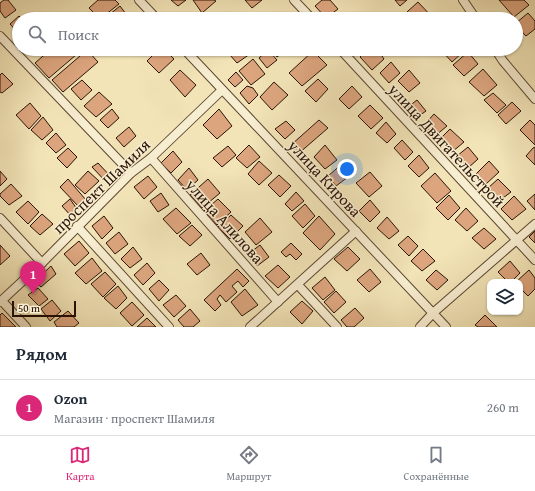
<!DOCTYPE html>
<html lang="ru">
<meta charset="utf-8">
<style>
:root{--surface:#fff;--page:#f6f6f7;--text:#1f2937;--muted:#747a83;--line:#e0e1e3;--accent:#db2777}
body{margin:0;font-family:"Gentium Book Plus",serif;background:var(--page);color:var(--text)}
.controls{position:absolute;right:12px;bottom:12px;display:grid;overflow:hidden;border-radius:8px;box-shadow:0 1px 3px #0004}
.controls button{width:36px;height:36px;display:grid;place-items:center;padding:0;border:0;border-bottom:1px solid var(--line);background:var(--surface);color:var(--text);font:20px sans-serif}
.scale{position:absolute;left:12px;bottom:10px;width:64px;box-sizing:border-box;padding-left:4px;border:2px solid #2a1306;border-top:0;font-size:11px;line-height:14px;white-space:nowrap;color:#2a1306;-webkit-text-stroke:3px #f7edd0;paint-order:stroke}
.you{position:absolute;left:347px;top:169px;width:14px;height:14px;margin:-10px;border:3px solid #fff;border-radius:50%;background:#1a73e8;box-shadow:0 0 0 6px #1a73e833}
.badge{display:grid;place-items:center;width:26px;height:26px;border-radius:50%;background:var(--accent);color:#fff;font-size:13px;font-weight:700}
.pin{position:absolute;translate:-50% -33px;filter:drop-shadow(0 1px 2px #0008)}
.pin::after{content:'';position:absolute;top:21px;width:14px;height:12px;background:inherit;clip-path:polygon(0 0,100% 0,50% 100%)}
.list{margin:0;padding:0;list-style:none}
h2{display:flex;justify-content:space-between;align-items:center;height:52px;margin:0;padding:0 16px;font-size:17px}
h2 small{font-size:13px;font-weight:400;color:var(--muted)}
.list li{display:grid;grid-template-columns:26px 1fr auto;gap:12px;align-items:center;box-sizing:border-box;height:56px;padding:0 16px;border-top:1px solid var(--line)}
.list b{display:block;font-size:15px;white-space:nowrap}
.list p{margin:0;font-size:13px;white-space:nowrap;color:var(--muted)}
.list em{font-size:13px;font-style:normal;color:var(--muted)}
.icon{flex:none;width:22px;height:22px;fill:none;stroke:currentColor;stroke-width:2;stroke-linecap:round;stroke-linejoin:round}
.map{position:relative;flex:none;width:535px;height:327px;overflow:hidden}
.search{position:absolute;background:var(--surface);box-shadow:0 1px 3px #0004;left:12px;right:12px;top:12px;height:44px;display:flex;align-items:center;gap:10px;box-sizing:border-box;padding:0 14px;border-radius:22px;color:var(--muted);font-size:15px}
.sheet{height:108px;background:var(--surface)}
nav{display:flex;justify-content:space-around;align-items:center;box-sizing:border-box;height:56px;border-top:1px solid var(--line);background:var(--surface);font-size:11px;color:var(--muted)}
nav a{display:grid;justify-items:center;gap:2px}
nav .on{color:var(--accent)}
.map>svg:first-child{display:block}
.building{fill:#dca57e;stroke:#2a1306}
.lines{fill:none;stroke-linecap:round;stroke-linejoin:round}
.minor-casing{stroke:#5c4732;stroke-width:10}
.minor{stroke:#f7edd0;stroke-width:8}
.labels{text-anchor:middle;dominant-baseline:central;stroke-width:3;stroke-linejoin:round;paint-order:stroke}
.street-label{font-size:16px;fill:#2a1306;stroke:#f7edd0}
</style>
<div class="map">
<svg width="535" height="327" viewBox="0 0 535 327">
<rect width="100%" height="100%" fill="#f2e4b7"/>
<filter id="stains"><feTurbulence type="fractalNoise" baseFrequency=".005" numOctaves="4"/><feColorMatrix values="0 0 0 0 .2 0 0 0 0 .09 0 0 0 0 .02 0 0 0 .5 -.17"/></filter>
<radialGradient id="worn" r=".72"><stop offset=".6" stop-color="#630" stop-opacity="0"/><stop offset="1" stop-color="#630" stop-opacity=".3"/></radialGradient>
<!-- building -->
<g class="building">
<path d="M4 0H8L16 10 5 18 0 11V3Z"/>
<path d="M98 0H115L119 4 100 19 89 8Z"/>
<path d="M171 0H186L178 6Z"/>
<path d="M193 0H214L216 1 202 13Z"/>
<path d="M245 0H262L252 8Z"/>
<path d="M322 0H330L338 9 326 18 315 6Z"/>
<path d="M395 0H407L400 6Z"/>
<path d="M499 0H524L529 5 514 17Z"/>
<path d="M418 2 434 19H414L407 12Z"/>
<path d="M120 6 129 18 128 19 105 18Z"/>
<path d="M341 13 347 19H334Z"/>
<path d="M528 13 535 21V29L526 36 516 26V23Z"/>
<path d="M19 16 22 19H19V34L10 24Z"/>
<path d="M51 49H83L49 78 35 63Z"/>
<path d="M137 49H150L143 56Z"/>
<path d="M159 49H164L174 59 159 73 147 61Z"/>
<path d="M239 49H246L250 54 237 63 230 55Z"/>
<path d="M271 49H287L277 57Z"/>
<path d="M368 49H377L384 59 372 70 360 57Z"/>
<path d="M440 49H461L463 52 452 62Z"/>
<path d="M87 50 98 62 63 92 52 80Z"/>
<path d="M268 50 277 60 267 68 259 58Z"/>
<path d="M313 51 327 65 302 86 289 73Z"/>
<path d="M468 52 478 64 464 76 453 65Z"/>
<path d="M253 59 265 74 251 85 239 71Z"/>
<path d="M391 62 400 73 389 83 380 73Z"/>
<path d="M483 69 497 85 484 96 469 82Z"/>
<path d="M180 70 196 85 185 97 170 80Z"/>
<path d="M409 70 420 83 409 92 398 81Z"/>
<path d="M236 72 243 80 235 87 228 80Z"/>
<path d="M2 73 13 84 2 93 0 92V75Z"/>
<path d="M318 79 328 89 316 102 305 91Z"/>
<path d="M82 80 92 90 81 100 71 89Z"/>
<path d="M274 82 288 95 272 110 260 97Z"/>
<path d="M247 86 253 88 258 95 249 104 240 93Z"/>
<path d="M352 86 362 97 349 109 339 99Z"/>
<path d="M99 92 112 104 96 117 84 106Z"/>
<path d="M493 93 506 105 497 113 484 100Z"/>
<path d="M417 100 426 111 416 118 408 107Z"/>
<path d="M512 102 521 111 506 124 498 115Z"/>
<path d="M30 103 41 116 29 129 16 115Z"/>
<path d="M370 105 383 118 371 129 358 116Z"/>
<path d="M112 109 119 118 108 128 100 120Z"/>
<path d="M219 109 232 126 217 139 203 125Z"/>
<path d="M434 114 447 126 435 136 424 125Z"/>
<path d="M43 117 53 130 42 140 31 130Z"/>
<path d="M319 120 328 128 298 154 291 145Z"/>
<path d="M530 120 535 125V145L520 130Z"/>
<path d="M286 121 295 130 285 139 275 129Z"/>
<path d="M386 122 396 134 387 143 376 133Z"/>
<path d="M129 127 136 136 124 147 116 138Z"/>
<path d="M450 129 464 142 452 152 439 140Z"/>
<path d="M56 133 66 145 56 153 46 143Z"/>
<path d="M402 140 413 152 405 160 394 148Z"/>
<path d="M249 145 260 157 247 168 236 158Z"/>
<path d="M325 145 337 160 325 169 314 157Z"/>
<path d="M228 146 236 155 222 167 213 158Z"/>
<path d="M468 147 478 159 468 168 457 156Z"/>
<path d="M535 147V165L526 156 533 148Z"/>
<path d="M68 148 77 157 67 168 57 158Z"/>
<path d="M173 151 182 162 171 173 161 163Z"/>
<path d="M419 155 429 168 419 177 408 166Z"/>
<path d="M259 161 272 173 259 185 248 174Z"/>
<path d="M489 161 499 172 486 184 476 174Z"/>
<path d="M98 163 113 179 108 184 92 167Z"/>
<path d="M343 163 352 174 336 186 328 176Z"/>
<path d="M189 168 198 180 187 190 178 180Z"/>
<path d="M0 171 7 179 0 186Z"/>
<path d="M88 171 99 181 85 194 75 185Z"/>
<path d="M370 172 382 186 369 197 356 183Z"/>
<path d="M435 173 451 191 437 203 421 186Z"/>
<path d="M279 175 291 186 280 197 268 185Z"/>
<path d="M148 176 157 187 144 199 134 187Z"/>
<path d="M68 179 86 200 79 207 60 187Z"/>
<path d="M208 179 220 193 202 208 190 195Z"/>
<path d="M498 179 511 192 499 201 488 188Z"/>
<path d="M11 184 22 196 9 205 0 196V194Z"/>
<path d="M296 192 304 201 292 211 285 204Z"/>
<path d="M161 193 169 205 158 212 150 201Z"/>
<path d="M535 194V210L527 201Z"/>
<path d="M449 195 460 208 448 220 436 208Z"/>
<path d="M514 196 526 209 512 220 501 209Z"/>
<path d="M70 199 77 209 71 216 62 206Z"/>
<path d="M218 199 231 212 217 225 204 211Z"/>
<path d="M370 200 380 212 370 222 359 211Z"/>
<path d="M28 201 39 212 28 224 16 212Z"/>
<path d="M305 204 315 216 303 228 292 216Z"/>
<path d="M176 208 191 223 177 234 163 219Z"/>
<path d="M466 208 478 221 467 231 455 220Z"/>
<path d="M42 214 53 224 40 235 30 226Z"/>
<path d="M231 215 243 226 230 239 218 227Z"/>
<path d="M104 216 113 228 102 239 92 226Z"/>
<path d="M319 216 335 234 320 250 303 233Z"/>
<path d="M387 217 399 231 389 239 377 228Z"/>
<path d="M260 218 272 232 256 245 245 232Z"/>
<path d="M192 225 202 235 190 246 179 236Z"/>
<path d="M484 228 496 239 484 249 472 238Z"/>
<path d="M535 231V243L529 237Z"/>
<path d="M119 232 128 244 115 254 106 243Z"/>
<path d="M408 236 418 246 409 256 398 245Z"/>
<path d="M79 241 89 253 75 266 64 254Z"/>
<path d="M291 243 302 254 296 260 290 254 286 257 281 252Z"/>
<path d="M0 245 10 256 0 265Z"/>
<path d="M260 245 269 257 257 266 247 255Z"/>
<path d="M133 247 142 259 130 268 121 259Z"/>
<path d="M348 247 360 259 347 271 334 259Z"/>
<path d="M423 249 435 261 422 271 411 261Z"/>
<path d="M201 253 210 265 197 275 187 264Z"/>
<path d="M92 258 102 271 86 284 75 273Z"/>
<path d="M510 261 520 273 511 282H508L498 272Z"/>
<path d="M147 263 155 273 143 285 134 275Z"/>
<path d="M278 265 290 277 278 288 265 276Z"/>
<path d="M51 266 56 274 41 287 35 281Z"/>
<path d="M237 269 249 281 243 287 238 281 232 286 237 292 226 302 220 295 217 299 221 305 215 311 204 300Z"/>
<path d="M370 269 381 282 369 292 357 280Z"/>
<path d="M436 270 448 280 437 290 426 280Z"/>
<path d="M529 270 535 278V289L528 296 520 288V282H516Z"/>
<path d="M105 272 116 284 103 297 91 284Z"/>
<path d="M325 277 335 290 323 300 312 288Z"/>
<path d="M159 280 169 290 159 301 149 289Z"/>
<path d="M118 286 127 298 116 309 104 298Z"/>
<path d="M38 288 48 299 39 306 28 295Z"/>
<path d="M245 289 258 305 242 316 231 302Z"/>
<path d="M336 291 346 302 334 313 324 302Z"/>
<path d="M176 295 186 306 174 317 163 305Z"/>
<path d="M52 300 61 311 50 321 41 309Z"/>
<path d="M302 301 313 311 302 324 290 312Z"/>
<path d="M132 302 144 315 132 326 120 313Z"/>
<path d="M355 308 364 318 354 327H347L341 320Z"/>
<path d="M190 309 200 321 193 327H184L178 320Z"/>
<path d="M68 311 79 323 74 327H57L54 322Z"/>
<path d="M2 313 16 327H0V315Z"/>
<path d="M485 315 497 327H478L475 325Z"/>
<path d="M147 318 156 327H137Z"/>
</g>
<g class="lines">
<!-- minor casing -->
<g class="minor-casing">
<g id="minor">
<path d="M139 0 157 19"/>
<path d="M294 0 312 19"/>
<path d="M463 0 476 19"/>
<path d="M0 36 131 173"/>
<path d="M184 49 446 327"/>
<path d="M340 49 535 260"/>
<path d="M495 49 503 61 535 99"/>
<path d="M151 158 278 302"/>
<path d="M0 218 42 263"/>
<path d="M77 226 169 327"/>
<path d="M298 285 337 327"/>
<path d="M2 301 26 327"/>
<path d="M0 302 42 263 131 173 151 158 222 90"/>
<path d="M250 327 356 231"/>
<path d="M420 327 433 313 535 224"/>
</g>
</g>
<!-- minor -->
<use href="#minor" class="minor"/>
</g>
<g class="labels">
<!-- street labels -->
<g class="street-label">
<text transform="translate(447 145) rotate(47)">улица Двигательстрой</text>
<text transform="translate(325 178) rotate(47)">улица Кирова</text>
<text transform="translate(101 186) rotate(-44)">проспект Шамиля</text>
<text transform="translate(225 221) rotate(48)">улица Алилова</text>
</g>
</g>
<rect width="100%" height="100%" filter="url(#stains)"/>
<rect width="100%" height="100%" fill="url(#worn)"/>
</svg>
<div class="controls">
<button><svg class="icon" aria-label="layers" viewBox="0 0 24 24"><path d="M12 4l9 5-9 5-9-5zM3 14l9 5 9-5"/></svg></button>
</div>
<div class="scale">50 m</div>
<div class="you"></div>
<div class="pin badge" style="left:33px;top:294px">1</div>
<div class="search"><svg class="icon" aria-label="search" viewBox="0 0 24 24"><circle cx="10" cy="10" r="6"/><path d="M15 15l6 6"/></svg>Поиск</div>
</div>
<section class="sheet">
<h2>Рядом<small></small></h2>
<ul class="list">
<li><span class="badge">1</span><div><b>Ozon</b><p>Магазин · проспект Шамиля</p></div><em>260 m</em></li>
</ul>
</section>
<nav>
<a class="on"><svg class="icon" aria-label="map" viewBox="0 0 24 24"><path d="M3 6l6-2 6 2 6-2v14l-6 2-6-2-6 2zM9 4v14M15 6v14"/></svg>Карта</a>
<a><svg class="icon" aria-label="directions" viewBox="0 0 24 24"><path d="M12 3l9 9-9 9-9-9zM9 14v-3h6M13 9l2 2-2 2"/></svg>Маршрут</a>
<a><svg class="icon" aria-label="saved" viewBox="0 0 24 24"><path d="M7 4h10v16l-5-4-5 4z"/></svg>Сохранённые</a>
</nav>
